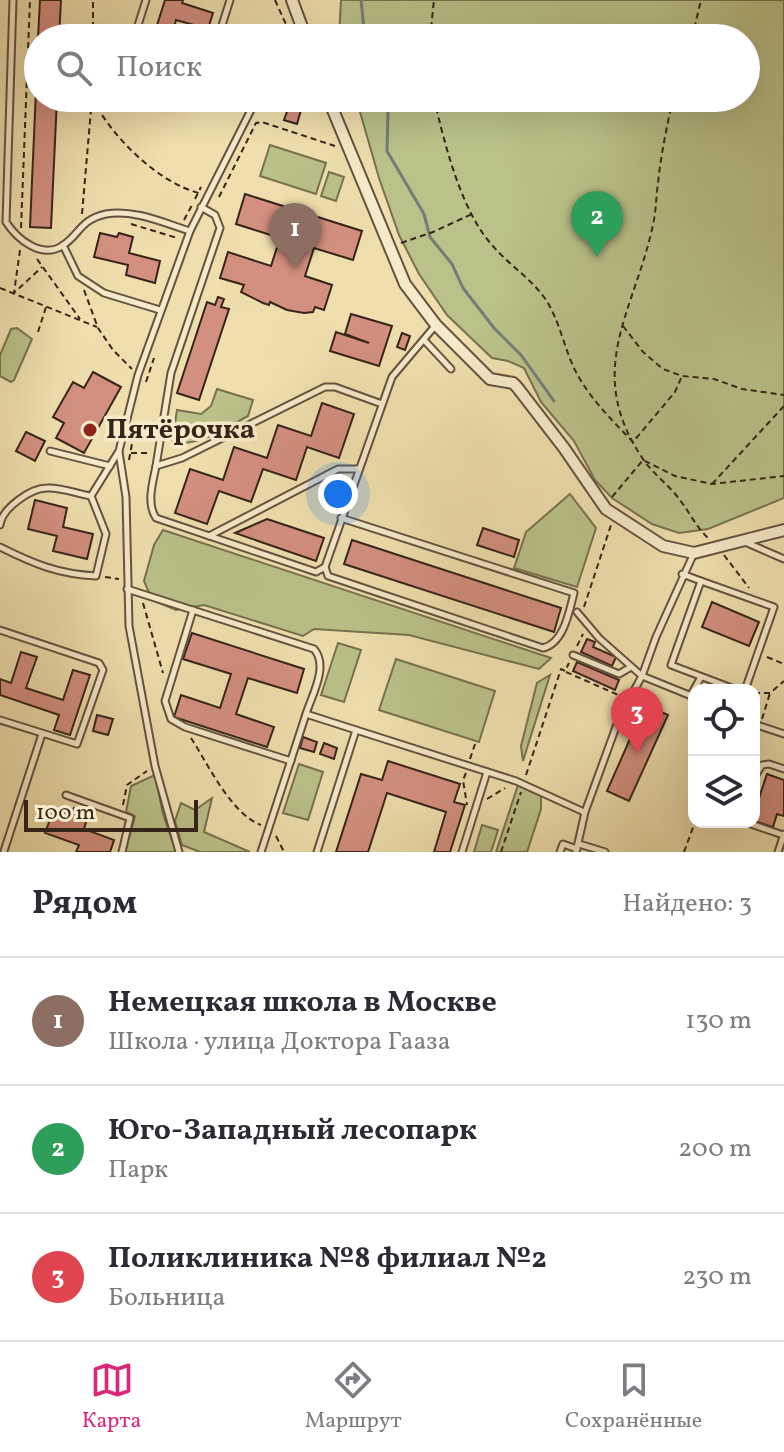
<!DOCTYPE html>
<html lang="ru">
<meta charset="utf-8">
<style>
:root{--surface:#fff;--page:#f2f2f3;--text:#2b2b33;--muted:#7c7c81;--line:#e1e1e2;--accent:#db2777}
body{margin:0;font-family:Vollkorn,serif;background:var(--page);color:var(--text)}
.controls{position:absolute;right:24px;bottom:24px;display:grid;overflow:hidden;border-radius:16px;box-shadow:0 8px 32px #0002}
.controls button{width:72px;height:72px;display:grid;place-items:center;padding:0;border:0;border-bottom:2px solid var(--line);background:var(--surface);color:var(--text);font:40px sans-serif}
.scale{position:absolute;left:24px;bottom:20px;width:174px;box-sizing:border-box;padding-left:8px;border:4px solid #372418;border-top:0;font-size:22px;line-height:28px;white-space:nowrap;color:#372418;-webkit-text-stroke:6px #f5eaca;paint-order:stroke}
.you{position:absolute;left:338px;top:494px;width:28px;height:28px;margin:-20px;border:6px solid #fff;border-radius:50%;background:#1a73e8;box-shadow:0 0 0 12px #1a73e833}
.badge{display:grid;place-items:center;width:52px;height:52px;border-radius:50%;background:var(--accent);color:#fff;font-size:26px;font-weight:700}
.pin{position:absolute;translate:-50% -66px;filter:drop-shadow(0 2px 4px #0008)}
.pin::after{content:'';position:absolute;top:42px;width:28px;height:24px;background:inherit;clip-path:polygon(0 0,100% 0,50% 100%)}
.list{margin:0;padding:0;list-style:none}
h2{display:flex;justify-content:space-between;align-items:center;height:104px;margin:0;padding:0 32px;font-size:34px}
h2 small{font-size:26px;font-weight:400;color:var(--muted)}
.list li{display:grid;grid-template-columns:52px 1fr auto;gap:24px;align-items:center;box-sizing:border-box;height:128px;padding:0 32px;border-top:2px solid var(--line)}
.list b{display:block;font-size:30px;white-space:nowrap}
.list p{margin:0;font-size:26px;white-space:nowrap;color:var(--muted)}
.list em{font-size:26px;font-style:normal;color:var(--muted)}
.icon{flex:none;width:44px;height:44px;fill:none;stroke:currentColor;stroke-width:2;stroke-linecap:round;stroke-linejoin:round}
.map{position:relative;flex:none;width:784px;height:852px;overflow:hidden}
.search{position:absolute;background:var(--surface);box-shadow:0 8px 32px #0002;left:24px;right:24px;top:24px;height:88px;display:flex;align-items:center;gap:20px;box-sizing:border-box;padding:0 28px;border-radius:44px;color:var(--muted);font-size:30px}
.sheet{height:488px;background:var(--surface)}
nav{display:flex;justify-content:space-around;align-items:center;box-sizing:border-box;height:112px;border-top:2px solid var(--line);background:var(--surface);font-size:22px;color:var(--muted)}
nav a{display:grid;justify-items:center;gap:4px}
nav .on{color:var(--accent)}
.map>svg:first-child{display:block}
.green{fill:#bac189;stroke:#787250;stroke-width:2}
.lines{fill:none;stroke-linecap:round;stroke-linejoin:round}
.stream{stroke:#747e76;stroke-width:3}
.building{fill:#d38f7f;stroke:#372418;stroke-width:2}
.service-casing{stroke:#65533e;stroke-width:9}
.minor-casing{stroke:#65533e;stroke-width:14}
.path{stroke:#372418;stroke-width:2;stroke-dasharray:6 4;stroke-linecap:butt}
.service{stroke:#f5eaca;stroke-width:5}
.minor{stroke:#f5eaca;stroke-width:10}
.poi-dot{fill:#8f2418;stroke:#f5eaca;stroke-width:3}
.labels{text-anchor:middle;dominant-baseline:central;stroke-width:7;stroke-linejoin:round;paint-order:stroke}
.poi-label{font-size:28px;font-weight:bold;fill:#372418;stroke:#f5eaca;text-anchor:start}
</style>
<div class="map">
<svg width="784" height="852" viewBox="0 0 784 852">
<rect width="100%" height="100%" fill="#efdfae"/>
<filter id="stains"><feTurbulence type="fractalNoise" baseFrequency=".0025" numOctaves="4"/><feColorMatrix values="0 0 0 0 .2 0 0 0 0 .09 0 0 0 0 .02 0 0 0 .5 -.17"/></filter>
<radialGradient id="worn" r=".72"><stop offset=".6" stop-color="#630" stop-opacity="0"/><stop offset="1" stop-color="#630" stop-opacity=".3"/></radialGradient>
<!-- green -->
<g class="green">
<path d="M341 0H784V498L708 529 679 533 652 524 612 498 595 480 574 441 541 402 524 368 508 361 492 358 447 315 419 274 399 235 379 178 356 98H746V38H339Z"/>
<path d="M270 145 326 163 316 194 260 176Z"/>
<path d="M329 172 344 177 336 201 321 196Z"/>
<path d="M17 328 32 339 14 380 11 382 0 376V355L11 329Z"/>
<path d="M217 389 253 400 248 416C225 428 198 448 172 442L177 410 201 414 211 406Z"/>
<path d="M570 494 596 528 577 587 514 568 526 532Z"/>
<path d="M163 530 551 658 539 669 409 635 314 629 303 636 204 605 176 610 152 600 144 581 154 545Z"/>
<path d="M338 643 361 650 344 702 321 695Z"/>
<path d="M396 659 495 691 479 742 379 710Z"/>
<path d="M550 675 523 761 521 746 537 683Z"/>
<path d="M299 764 323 772 308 820 283 813Z"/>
<path d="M155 775 163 814 176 852H125L135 816 126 812 131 786Z"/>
<path d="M518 785 541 796V809L527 852H496Z"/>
<path d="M212 798 204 832 250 852H200L182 845 175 821 181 803 195 810Z"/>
<path d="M482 825 498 830 491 852H474Z"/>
</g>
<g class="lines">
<!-- stream -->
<g class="stream">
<path d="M361 0 365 38"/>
<path d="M384 98 388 111 387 151 424 214 430 237 452 264 463 288 494 328 521 355 554 401"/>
</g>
</g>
<!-- building -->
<g class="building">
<path d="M40 0H61L59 38H38Z"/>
<path d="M165 0H183L182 3 213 13 208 29 176 20 171 38H153Z"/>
<path d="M38 44V98H57L51 228 30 227Z"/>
<path d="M289 106 301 110 297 124 284 120Z"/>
<path d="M245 194 362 231 353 260 314 248 305 276 332 285 324 310 315 307 313 312 304 313 287 310 270 302 269 305 263 303 241 292 244 285 220 278 228 252 271 266 280 238 236 224Z"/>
<path d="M100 233 117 237 119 233 133 237 129 253 160 261 155 283 126 275 128 265 94 257Z"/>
<path d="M218 297 224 299 221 307 229 309 199 400 177 393 207 302 215 305Z"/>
<path d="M351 314 392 326 379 366 330 351 336 332 369 343 345 334Z"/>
<path d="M402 333 410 336 405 350 397 347Z"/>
<path d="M93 372 121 387 84 453 56 438 64 423 53 417 73 382 84 388Z"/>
<path d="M322 403 354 414 339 458 307 447 296 480 263 469 251 502 219 491 207 524 175 513 190 469 223 480 234 447 267 458 278 425 311 436Z"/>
<path d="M26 432 45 441 35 461 16 451Z"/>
<path d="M35 500 67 508 63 527 93 534 87 559 53 551 57 536 28 529Z"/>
<path d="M267 519 324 538 316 561 235 533Z"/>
<path d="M483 528 519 540 514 557 477 545Z"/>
<path d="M352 540 561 608 554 632 344 564Z"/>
<path d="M712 602 759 622 749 646 702 627Z"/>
<path d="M192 633 304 669 297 693 248 678 236 714 274 727 267 747 174 717 181 695 220 708 231 674 183 659Z"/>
<path d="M587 639 595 642 593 647 616 657 612 666 581 652Z"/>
<path d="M21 652 37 657 26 688 63 700 73 670 90 675 70 735 54 730 59 715 0 695V679L11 683Z"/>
<path d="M577 662 619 680 615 690 573 671Z"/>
<path d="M645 705 668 715 629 801 607 791Z"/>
<path d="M97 715 113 719 108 735 93 731Z"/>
<path d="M303 737 317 742 314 752 300 748Z"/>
<path d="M324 743 337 748 334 759 320 754Z"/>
<path d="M388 761 460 784 454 802 465 805 450 852H434L446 812 387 793 368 852H336L361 774 382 780Z"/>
<path d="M767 774 784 780V816L777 814 773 827 754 821V813Z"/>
<path d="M74 808 89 813 84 829 114 840 110 852H76L79 845 45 833 54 809 71 815Z"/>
</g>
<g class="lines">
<!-- service casing -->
<g class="service-casing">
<g id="service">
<path d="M13 0 6 222C17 239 41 259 62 246 80 235 79 220 106 214 134 209 164 223 190 231"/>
<path d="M134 38 146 0"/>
<path d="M218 38 230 0"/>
<path d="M292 38 303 33"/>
<path d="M63 245 78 276 104 293 160 310"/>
<path d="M424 340 451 369"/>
<path d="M50 451 110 466"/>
<path d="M119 452 126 497 129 626 155 766 179 852"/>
<path d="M156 466 171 373 220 228 215 215 201 207"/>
<path d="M341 518 574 593C569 612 564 643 543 648L328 576 325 567 392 377 435 326"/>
<path d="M0 525C2 508 31 488 47 488 61 487 78 494 91 496"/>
<path d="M209 536 338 469H359"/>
<path d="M745 542 784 559"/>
<path d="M0 547C34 564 58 574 96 576L106 534 91 496 119 451 138 375 190 231 257 98"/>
<path d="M694 553 656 637 642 676 694 697"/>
<path d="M325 567 316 572 156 518C146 503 153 482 156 466L182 458 325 387H335L382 404"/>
<path d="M682 574 701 581"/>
<path d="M127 589 314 649C329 666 312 695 306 714L356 730 317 852"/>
<path d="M193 610 165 701 171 719 185 727 291 761"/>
<path d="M0 630 99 663 103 670 77 744 0 720"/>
<path d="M573 655 619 674 631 667"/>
<path d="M737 690 671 665 701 581 774 607 745 690"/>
<path d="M691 695 701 677"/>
<path d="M754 724 784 734"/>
<path d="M356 730 516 781 584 812"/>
<path d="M754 778 762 765 769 764 784 769"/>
<path d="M66 795 130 818 122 852"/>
<path d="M745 822 783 835"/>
<path d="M579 844 605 852"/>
<path d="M4 851 42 734"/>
<path d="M261 852 306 714"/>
<path d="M462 852 487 772"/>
<path d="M560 852 563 844 577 849"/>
<path d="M576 852 585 812 620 716 642 676 599 638 577 612"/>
<path d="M778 852 784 834"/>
</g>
</g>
<!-- minor casing -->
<g class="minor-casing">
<g id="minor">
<path d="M292 0 306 38"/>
<path d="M328 98 405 284 436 325 490 379 513 383 517 387 564 448 606 509 663 546 694 553 784 530"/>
</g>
</g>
<!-- path -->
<g class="path">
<path d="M275 0 289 31"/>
<path d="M93 38V0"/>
<path d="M281 38 286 29"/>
<path d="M430 38 434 0"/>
<path d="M692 38 701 0"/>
<path d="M92 98C112 137 157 182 199 193"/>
<path d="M434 98C444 142 461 211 492 245 508 264 529 277 544 297 559 318 564 348 575 370 589 398 612 420 633 442L675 392 682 376"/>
<path d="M673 98C667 126 661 154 658 183 656 197 656 211 653 225 634 313 583 371 643 459 653 474 669 485 680 500 690 513 696 527 709 539"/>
<path d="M219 197 256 123 262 122 335 146"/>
<path d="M195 199 201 187"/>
<path d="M82 214 92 98"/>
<path d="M184 220 192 205"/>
<path d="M131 224 177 238"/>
<path d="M21 228 30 0"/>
<path d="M401 243 433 232 472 214"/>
<path d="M20 250 14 293 42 267"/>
<path d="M37 259 80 319"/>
<path d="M0 288 97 327"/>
<path d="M84 290 98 328 113 350 132 369"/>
<path d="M623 326 643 352 663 369 682 376 714 379 742 389 784 395"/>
<path d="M38 332 46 307"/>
<path d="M146 382 154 358"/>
<path d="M131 453H149"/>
<path d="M129 460 135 427"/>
<path d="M712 484 784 406"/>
<path d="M612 497 643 460 675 476 712 484 784 476"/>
<path d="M724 555 749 588"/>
<path d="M105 577 119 579"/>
<path d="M143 603 163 673"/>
<path d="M584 607 611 525"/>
<path d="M577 646 583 634"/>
<path d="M767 657 784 664"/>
<path d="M566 672 623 697"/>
<path d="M754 693H770L784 681"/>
<path d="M762 719 770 693"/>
<path d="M191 738C208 764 231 814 261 825"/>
<path d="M470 759 475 744"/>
<path d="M466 773 463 780 467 805"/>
<path d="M526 775 561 669 565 671 569 663"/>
<path d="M487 799 505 788"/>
<path d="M123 805 127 785 147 771"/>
<path d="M276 836 284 852"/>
<path d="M501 852 521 792"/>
<path d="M684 852 695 822"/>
</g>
<!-- service -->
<use href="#service" class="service"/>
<!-- minor -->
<use href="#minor" class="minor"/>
</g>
<!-- markers -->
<circle class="poi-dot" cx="90" cy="430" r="8"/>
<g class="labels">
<!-- poi labels -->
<g class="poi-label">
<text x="106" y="430">Пятёрочка</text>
</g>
</g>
<rect width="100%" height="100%" filter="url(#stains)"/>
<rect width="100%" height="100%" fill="url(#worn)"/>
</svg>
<div class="controls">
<button><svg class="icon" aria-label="locate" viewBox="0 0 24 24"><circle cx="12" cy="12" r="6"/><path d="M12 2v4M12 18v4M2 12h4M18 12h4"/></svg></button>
<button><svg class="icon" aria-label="layers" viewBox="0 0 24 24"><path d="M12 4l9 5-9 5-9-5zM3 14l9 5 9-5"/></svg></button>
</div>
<div class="scale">100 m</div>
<div class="you"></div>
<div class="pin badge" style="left:295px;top:269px;background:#8d6e63">1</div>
<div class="pin badge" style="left:597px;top:257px;background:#2e9e5b">2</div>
<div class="pin badge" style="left:637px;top:753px;background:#e0444e">3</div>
<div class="search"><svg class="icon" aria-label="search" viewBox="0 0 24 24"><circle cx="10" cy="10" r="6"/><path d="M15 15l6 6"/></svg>Поиск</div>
</div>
<section class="sheet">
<h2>Рядом<small>Найдено: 3</small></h2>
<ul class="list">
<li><span class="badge" style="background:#8d6e63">1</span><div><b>Немецкая школа в Москве</b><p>Школа · улица Доктора Гааза</p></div><em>130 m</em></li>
<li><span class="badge" style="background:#2e9e5b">2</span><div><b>Юго-Западный лесопарк</b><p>Парк</p></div><em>200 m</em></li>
<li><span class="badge" style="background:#e0444e">3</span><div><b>Поликлиника №8 филиал №2</b><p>Больница</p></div><em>230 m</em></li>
</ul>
</section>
<nav>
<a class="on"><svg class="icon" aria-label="map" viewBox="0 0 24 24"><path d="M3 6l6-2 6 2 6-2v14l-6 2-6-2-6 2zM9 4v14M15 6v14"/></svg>Карта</a>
<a><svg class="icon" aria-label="directions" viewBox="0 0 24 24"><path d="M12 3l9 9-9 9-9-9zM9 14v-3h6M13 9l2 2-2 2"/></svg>Маршрут</a>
<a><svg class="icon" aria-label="saved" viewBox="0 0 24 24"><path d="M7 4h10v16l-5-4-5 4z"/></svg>Сохранённые</a>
</nav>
